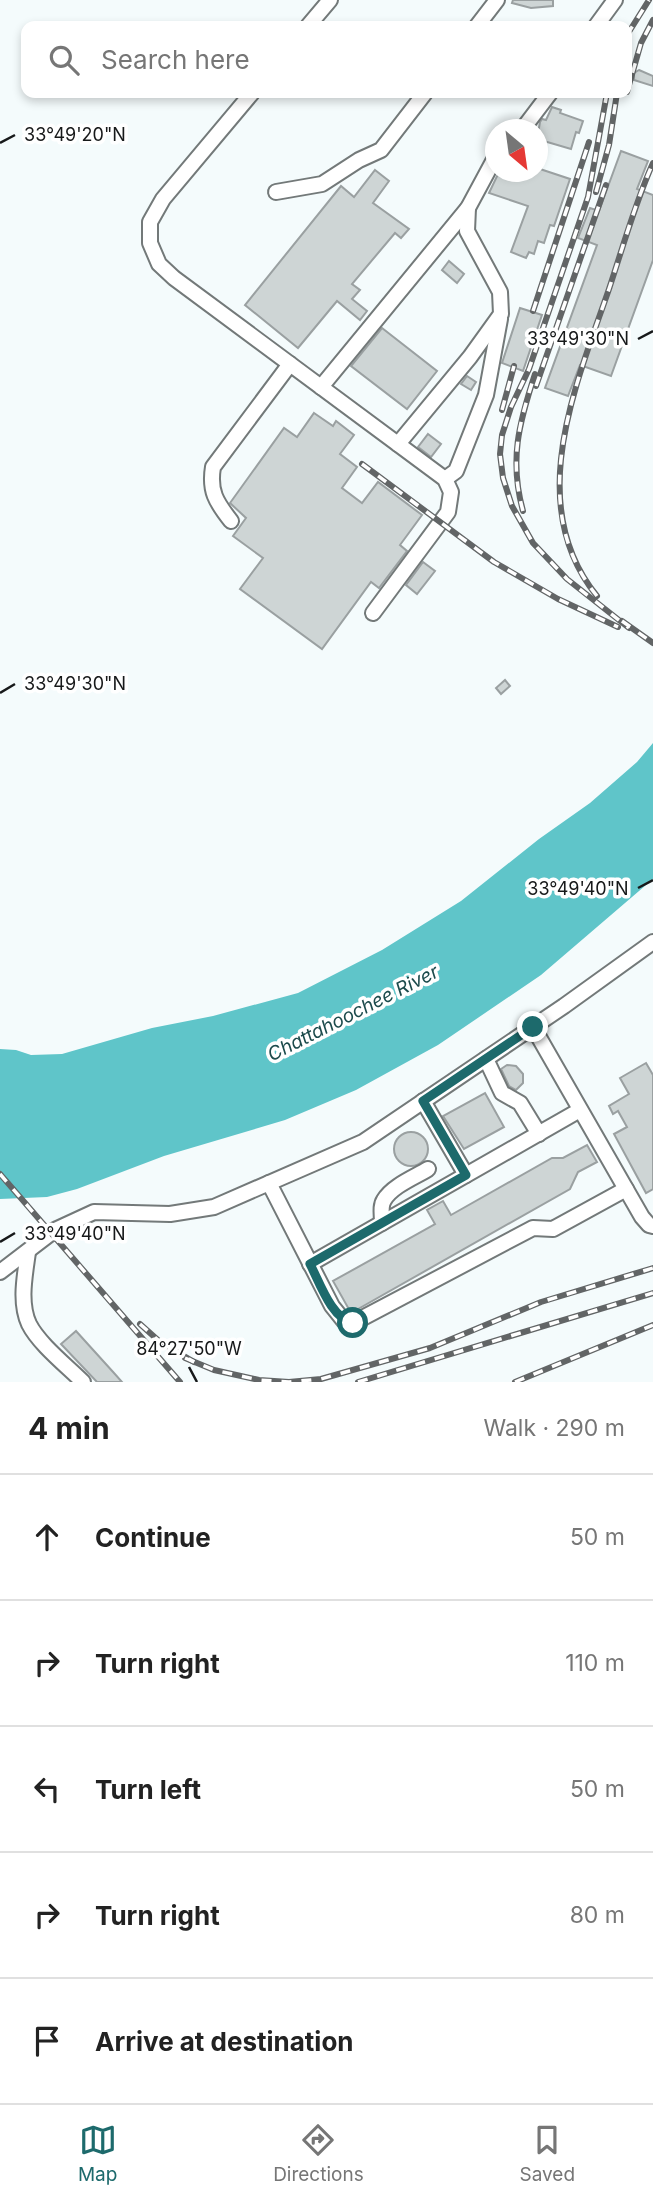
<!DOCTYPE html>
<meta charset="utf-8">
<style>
:root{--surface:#fff;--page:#f6f6f6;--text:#222;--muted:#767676;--line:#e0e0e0;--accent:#1d6a6c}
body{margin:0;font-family:Inter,sans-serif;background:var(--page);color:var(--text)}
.compass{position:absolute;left:485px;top:119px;width:63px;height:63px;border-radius:50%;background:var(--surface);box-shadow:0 4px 10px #0003;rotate:151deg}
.stop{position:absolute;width:21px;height:21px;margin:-16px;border:5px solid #1d6a6c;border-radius:50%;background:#fff}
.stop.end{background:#1d6a6c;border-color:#fff;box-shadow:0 2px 7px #0008}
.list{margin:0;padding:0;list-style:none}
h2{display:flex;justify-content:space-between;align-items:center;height:91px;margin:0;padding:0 28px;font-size:30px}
h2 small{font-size:23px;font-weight:400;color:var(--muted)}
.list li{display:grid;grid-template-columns:46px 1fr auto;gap:21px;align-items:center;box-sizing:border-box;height:126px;padding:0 28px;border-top:2px solid var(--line)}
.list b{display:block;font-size:26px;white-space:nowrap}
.list em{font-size:23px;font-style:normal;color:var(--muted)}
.icon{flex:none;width:38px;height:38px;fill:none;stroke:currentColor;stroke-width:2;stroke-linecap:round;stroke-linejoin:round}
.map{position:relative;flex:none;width:653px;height:1382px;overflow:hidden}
.search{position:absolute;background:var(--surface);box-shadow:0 4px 10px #0003;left:21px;right:21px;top:21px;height:77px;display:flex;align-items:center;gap:18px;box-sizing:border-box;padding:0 24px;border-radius:14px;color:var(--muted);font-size:26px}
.sheet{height:721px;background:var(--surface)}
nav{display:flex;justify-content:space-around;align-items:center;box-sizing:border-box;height:98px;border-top:2px solid var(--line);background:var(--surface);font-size:19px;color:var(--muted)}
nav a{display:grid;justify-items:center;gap:4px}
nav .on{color:var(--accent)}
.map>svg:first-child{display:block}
.water{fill:#5fc5c9}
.building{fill:#ced5d5;stroke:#9aa0a1;stroke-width:2}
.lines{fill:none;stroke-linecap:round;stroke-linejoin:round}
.minor-casing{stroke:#737979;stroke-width:18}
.minor{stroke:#fff;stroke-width:14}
.rail-casing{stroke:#626566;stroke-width:6}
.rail{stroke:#fff;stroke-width:3.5;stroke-dasharray:10;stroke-linecap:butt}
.route{stroke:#1d6a6c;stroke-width:9}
.ticks{fill:none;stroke:#17191a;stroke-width:2.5}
.labels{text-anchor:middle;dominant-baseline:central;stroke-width:7;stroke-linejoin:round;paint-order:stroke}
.water-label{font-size:19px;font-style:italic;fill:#1c4b4c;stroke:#fff}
.ticks-label{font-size:18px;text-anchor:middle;fill:#17191a;stroke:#fff;stroke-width:7;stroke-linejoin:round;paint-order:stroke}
</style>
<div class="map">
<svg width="653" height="1382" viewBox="0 0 653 1382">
<rect width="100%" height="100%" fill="#f4fbfc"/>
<!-- water -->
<path class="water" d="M653 743V879L541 975 438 1045 356 1090 285 1120 164 1156 77 1189 47 1197 0 1199V1049L16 1050 31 1055 62 1054 152 1028 213 1016 298 993 382 950 461 901 539 839 590 803 637 762Z"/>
<!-- building -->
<g class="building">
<path d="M513 0H553V6L531 8 512 3Z"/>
<path d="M639 70 653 76V86L634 80V73Z"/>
<path d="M552 107 561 110 560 113 583 121 579 133 576 132 571 149 537 139 540 122 542 119 546 120Z"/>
<path d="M621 151 648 161 637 189 653 195V260L611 376 580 365 568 396 545 388 597 245 578 238 590 208 599 211Z"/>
<path d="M537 168 570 179 554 226 550 225 544 243 538 241 534 254 529 252 526 258 511 252 528 206 489 193 499 172H537Z"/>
<path d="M375 170 389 181 373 203 409 229 401 238 395 233 352 284 360 290 352 299 367 311 360 320 337 301 298 348 245 305 341 186 354 197Z"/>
<path d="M449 261 464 274 457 283 442 270Z"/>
<path d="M520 308 542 315 523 371 502 363Z"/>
<path d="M382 328 437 371 407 409 351 366Z"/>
<path d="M467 376 476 382 471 390 461 384Z"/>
<path d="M314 413 333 426 336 421 354 435 340 454 357 467 342 488 362 503 378 482 422 515 400 545 407 551 379 588 371 582 322 649 240 589 263 558 233 536 246 518 230 503 284 428 297 437Z"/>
<path d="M428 434 441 444 431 457 418 447Z"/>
<path d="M423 562 435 571 417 594 406 585Z"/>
<path d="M505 680 510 686 501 694 496 688Z"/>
<path d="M646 1063 653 1075V1189L646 1193 614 1134 627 1127 618 1111 613 1114 609 1106 629 1094 620 1078Z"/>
<path d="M507 1065 516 1066 523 1074V1083L516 1090 509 1086 501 1069Z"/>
<path d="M485 1093 504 1127 464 1149 443 1116Z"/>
<circle cx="411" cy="1149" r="17"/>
<path d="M587 1145 597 1162 578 1172 570 1189 351 1313 333 1281 435 1224 427 1210 443 1201 451 1215 552 1158H563Z"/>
<path d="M76 1331 114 1373 122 1382H97L61 1344Z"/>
</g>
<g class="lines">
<!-- minor casing -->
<g class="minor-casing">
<g id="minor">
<path d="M308 26 330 0"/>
<path d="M477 26 497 0"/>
<path d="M596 26 615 0"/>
<path d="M252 93 163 199 150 222V243L159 264 174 278 445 479 451 492 448 512 373 613"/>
<path d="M522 130 550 93"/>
<path d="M276 192 322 184 359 160 381 150 425 93"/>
<path d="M321 387 468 208 496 156"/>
<path d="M398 444 470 357 501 314 500 292 467 231 468 208"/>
<path d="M445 479 456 471 486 395 500 319"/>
<path d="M231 521C216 502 209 491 213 467L290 364"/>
<path d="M533 1027 642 1217 649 1225 653 1226"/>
<path d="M486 1059 502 1093 520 1103 539 1134"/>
<path d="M423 1101 466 1175"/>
<path d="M269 1183 332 1306 344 1321 353 1323 533 1228 553 1229 626 1189"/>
<path d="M382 1223C382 1215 380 1206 384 1200 392 1186 415 1177 428 1169"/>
<path d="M28 1252C25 1275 19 1302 29 1324 39 1344 67 1366 83 1382"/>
<path d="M310 1264 580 1110"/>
<path d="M0 1272 55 1230 94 1212 170 1214 214 1207 363 1142 564 1006 653 942"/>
</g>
</g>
<!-- minor -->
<use href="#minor" class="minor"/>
<!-- rail casing -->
<g class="rail-casing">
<g id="rail">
<path d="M627 35 649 0"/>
<path d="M627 92 641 43 653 20"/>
<path d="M607 93 588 197 529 369 511 407 502 435 500 454 503 478 512 506 533 543 567 579 629 628"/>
<path d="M596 192 609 145 617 93"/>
<path d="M533 311 589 142"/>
<path d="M536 386 606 185"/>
<path d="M502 410 514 366"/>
<path d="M362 464 494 562 558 599 618 627"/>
<path d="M523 511C509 460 519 423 535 374"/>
<path d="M597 596C523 505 576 385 609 289 623 247 635 203 653 163"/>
<path d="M622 621 653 643"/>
<path d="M0 1174 180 1382"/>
<path d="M140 1324 159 1341 194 1362"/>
<path d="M185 1358 214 1370 259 1380 289 1382 321 1379 430 1348 541 1302 653 1268"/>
<path d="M358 1382 653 1293"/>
<path d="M515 1382 653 1325"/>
</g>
</g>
<!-- rail -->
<use href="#rail" class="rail"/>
</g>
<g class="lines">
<!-- route -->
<path class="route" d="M353 1323C331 1318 320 1283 310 1264L466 1175 423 1101 533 1027"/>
</g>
<!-- ticks -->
<path class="ticks" d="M0 143 15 135M638 339 653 331M0 693 15 684M638 888 653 880M0 1242 15 1233M189 1367 197 1382"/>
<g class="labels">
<!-- water labels -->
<g class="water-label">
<text transform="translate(353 1013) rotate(-27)">Chattahoochee River</text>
</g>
</g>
<g class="ticks-label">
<text x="75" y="141">33°49'20"N</text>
<text x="578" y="345">33°49'30"N</text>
<text x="75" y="690">33°49'30"N</text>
<text x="578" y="895">33°49'40"N</text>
<text x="75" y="1240">33°49'40"N</text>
<text x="189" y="1355">84°27'50"W</text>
</g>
</svg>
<svg class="compass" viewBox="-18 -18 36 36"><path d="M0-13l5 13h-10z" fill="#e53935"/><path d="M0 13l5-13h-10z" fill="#767676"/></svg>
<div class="stop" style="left:353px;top:1323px"></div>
<div class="stop end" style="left:533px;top:1027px"></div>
<div class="search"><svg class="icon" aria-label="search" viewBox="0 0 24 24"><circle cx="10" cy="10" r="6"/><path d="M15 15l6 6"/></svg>Search here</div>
</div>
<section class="sheet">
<h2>4 min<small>Walk · 290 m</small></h2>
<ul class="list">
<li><svg class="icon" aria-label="ahead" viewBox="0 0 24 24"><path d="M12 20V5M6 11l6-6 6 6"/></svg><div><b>Continue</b></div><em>50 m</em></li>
<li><svg class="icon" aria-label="right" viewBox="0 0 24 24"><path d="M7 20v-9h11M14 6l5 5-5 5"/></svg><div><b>Turn right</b></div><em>110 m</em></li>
<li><svg class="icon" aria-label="left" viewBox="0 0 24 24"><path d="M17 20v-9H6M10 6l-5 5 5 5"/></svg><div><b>Turn left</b></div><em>50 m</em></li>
<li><svg class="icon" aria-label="right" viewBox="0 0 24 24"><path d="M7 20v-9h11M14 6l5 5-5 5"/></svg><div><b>Turn right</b></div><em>80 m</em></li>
<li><svg class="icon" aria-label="arrive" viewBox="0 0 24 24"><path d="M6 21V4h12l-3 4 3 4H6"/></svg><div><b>Arrive at destination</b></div></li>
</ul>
</section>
<nav>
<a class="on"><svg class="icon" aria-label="map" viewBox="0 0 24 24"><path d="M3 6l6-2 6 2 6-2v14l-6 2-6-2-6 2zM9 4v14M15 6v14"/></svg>Map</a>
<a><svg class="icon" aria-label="directions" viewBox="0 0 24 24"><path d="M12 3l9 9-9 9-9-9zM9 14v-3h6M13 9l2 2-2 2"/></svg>Directions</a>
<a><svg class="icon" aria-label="saved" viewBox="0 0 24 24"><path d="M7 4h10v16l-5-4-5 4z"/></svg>Saved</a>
</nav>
